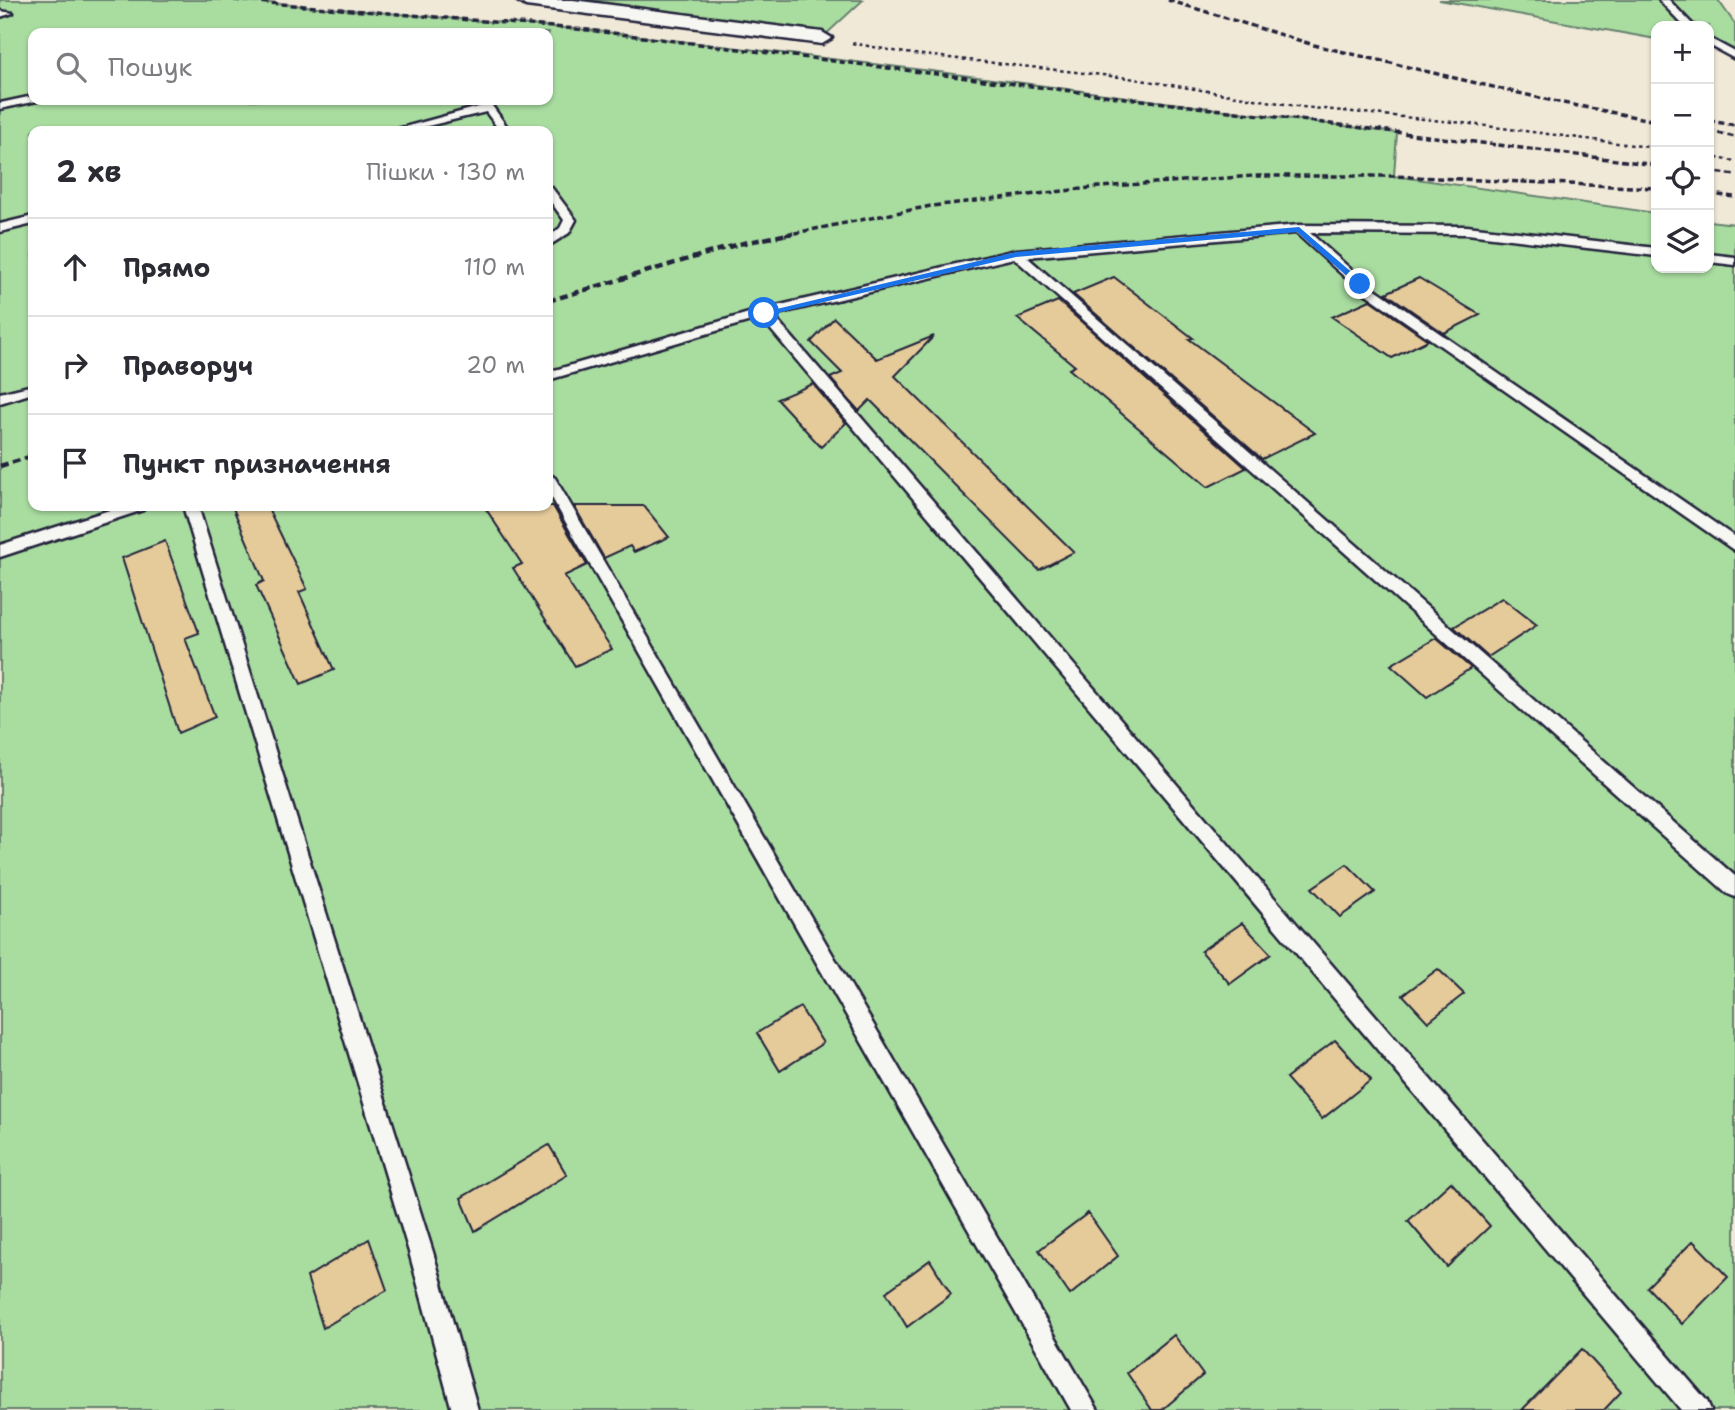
<!DOCTYPE html>
<html lang="uk">
<meta charset="utf-8">
<style>
:root{--surface:#fff;--page:#f2f2f3;--text:#2b2b33;--muted:#7c7c81;--line:#e1e1e2}
body{margin:0;font-family:"Shantell Sans",sans-serif;background:var(--page);color:var(--text)}
.controls{position:absolute;right:21px;top:21px;display:grid;overflow:hidden;border-radius:14px;box-shadow:0 2px 5px #0004}
.controls button{width:63px;height:63px;display:grid;place-items:center;padding:0;border:0;border-bottom:2px solid var(--line);background:var(--surface);color:var(--text);font:35px sans-serif}
.stop{position:absolute;width:21px;height:21px;margin:-16px;border:5px solid #1a73e8;border-radius:50%;background:#fff}
.stop.end{background:#1a73e8;border-color:#fff;box-shadow:0 2px 7px #0008}
.list{margin:0;padding:0;list-style:none}
h2{display:flex;justify-content:space-between;align-items:center;height:91px;margin:0;padding:0 28px;font-size:30px}
h2 small{font-size:23px;font-weight:400;color:var(--muted)}
.list li{display:grid;grid-template-columns:46px 1fr auto;gap:21px;align-items:center;box-sizing:border-box;height:98px;padding:0 28px;border-top:2px solid var(--line)}
.list b{display:block;font-size:26px;white-space:nowrap}
.list em{font-size:23px;font-style:normal;color:var(--muted)}
.icon{flex:none;width:38px;height:38px;fill:none;stroke:currentColor;stroke-width:2;stroke-linecap:round;stroke-linejoin:round}
.map{position:relative;flex:none;width:1735px;height:1410px;overflow:hidden}
.search{position:absolute;background:var(--surface);box-shadow:0 2px 5px #0004;left:28px;top:28px;width:525px;height:77px;display:flex;align-items:center;gap:18px;box-sizing:border-box;padding:0 24px;border-radius:14px;color:var(--muted);font-size:26px}
.panel{position:absolute;background:var(--surface);box-shadow:0 2px 5px #0004;left:28px;top:126px;width:525px;height:385px;border-radius:14px}
.map>svg:first-child{display:block}
.green{fill:#a9dda0;stroke:#66806e;stroke-width:2;fill-rule:evenodd}
.building{fill:#e5ca9a;stroke:#22223b;stroke-width:2}
.lines{fill:none;stroke-linecap:round;stroke-linejoin:round}
.service-casing{stroke:#22223b;stroke-width:5}
.minor-casing{stroke:#22223b;stroke-width:5}
.path{stroke:#22223b;stroke-width:2.5;stroke-dasharray:3.5 3.5;stroke-linecap:butt}
.service{fill:#f6f6f2;fill-rule:evenodd}
.minor{fill:#f6f6f2;fill-rule:evenodd}
.rail-far1{stroke:#22223b;stroke-width:3.5;stroke-dasharray:6 3.5;stroke-linecap:butt}
.rail{stroke:#22223b;stroke-width:4.5;stroke-dasharray:8 4.5;stroke-linecap:butt}
.route{fill:#1a73e8}
</style>
<div class="map">
<svg width="1735" height="1410" viewBox="0 0 1735 1410">
<rect width="100%" height="100%" fill="#f1e9d8"/>
<filter id="ink" filterUnits="userSpaceOnUse"><feTurbulence type="fractalNoise" baseFrequency=".0143" numOctaves="2"/><feDisplacementMap in="SourceGraphic" scale="14" xChannelSelector="R" yChannelSelector="G"/><feConvolveMatrix kernelMatrix="1 2 1 2 8 2 1 2 1" color-interpolation-filters="sRGB"/></filter>
<g filter="url(#ink)">
<!-- green -->
<g class="green">
<path d="M0 0H234L588 30 932 71 1397 133 1394 176 1656 213V268H1709V221L1735 224V1410H0ZM33 33H548V100H33ZM33 131H548V506H33Z"/>
<path d="M526 0H863L822 38Z"/>
<path d="M1439 0H1718L1735 24V53L1709 48V26H1656V39Z"/>
</g>
<!-- building -->
<g class="building">
<path d="M1114 277 1193 338 1189 339 1315 433 1262 459 1073 294Z"/>
<path d="M1419 278 1480 315 1444 333 1386 293Z"/>
<path d="M1370 300 1428 340 1392 358 1332 317Z"/>
<path d="M1058 301 1246 468 1208 487 1069 369 1075 366 1017 318Z"/>
<path d="M834 318 877 359 934 336 895 376 1074 552 1039 570 870 400 859 411 830 378 842 373 811 342Z"/>
<path d="M813 384 846 423 821 447 777 399Z"/>
<path d="M232 506H267L307 589 299 592 334 670 301 684 256 585 264 581Z"/>
<path d="M484 506H553L587 565 564 576 612 649 575 666 513 568 522 564Z"/>
<path d="M574 506H644L669 537 634 552 630 546 604 558Z"/>
<path d="M165 541 199 633 185 638 215 717 178 733 122 558Z"/>
<path d="M1502 598 1537 625 1488 657 1454 627Z"/>
<path d="M1436 638 1471 668 1427 697 1391 665Z"/>
<path d="M1347 864 1375 892 1340 917 1312 888Z"/>
<path d="M1242 923 1271 954 1230 984 1201 951Z"/>
<path d="M1438 969 1464 994 1428 1022 1403 995Z"/>
<path d="M800 1007 823 1043 780 1071 757 1033Z"/>
<path d="M1335 1040 1371 1080 1322 1119 1286 1078Z"/>
<path d="M549 1145 567 1175 475 1231 461 1198Z"/>
<path d="M1451 1182 1490 1226 1447 1267 1408 1221Z"/>
<path d="M1088 1213 1118 1256 1070 1295 1039 1250Z"/>
<path d="M369 1239 387 1290 323 1328 307 1277Z"/>
<path d="M1693 1241 1728 1277 1682 1324 1647 1287Z"/>
<path d="M930 1260 951 1294 907 1327 886 1292Z"/>
<path d="M1174 1335 1203 1375 1162 1410H1152L1127 1373Z"/>
<path d="M1582 1349 1621 1392 1604 1410H1522Z"/>
</g>
<g class="lines">
<!-- service casing -->
<g class="service-casing">
<g id="service">
<path d="M1659 0H1669L1694 26H1684Z"/>
<path d="M0 11 13 13 0 17Z"/>
<path d="M1709 38 1735 52V59L1709 45Z"/>
<path d="M33 96 37 101 0 109V103Z"/>
<path d="M478 100H488L510 131H500L486 112 407 131H390L482 106Z"/>
<path d="M548 187 552 188 576 220 569 233 548 246V237L560 228 564 220 548 198Z"/>
<path d="M33 216V224L0 232V224Z"/>
<path d="M1299 225 1467 226 1656 248V256L1467 234 1310 233 1364 281 1735 537V551L1356 287 1296 233 1027 257 1735 876V897L1728 894 1014 258 773 315 1707 1401 1711 1410H1681L761 318 548 380V372L759 310 1016 250Z"/>
<path d="M1709 254 1735 257V265L1709 262Z"/>
<path d="M33 385V393L0 403V393Z"/>
<path d="M548 473 555 478 1098 1410H1071L548 491Z"/>
<path d="M122 506H146L143 510 0 557V545Z"/>
<path d="M183 506H198L433 1252 478 1410H452L409 1252Z"/>
</g>
</g>
<!-- minor casing -->
<g class="minor-casing">
<path id="minor" d="M516 0H573L822 32 832 38 822 44 526 6Z"/>
</g>
<!-- path -->
<g class="path">
<path d="M852 43 905 53 1129 78 1303 107 1463 123 1656 148"/>
<path d="M1709 157 1735 161"/>
</g>
<!-- service -->
<use href="#service" class="service"/>
<!-- minor -->
<use href="#minor" class="minor"/>
<!-- rail-far1 -->
<g class="rail-far1">
<path d="M234 0 588 30 1656 165"/>
<path d="M1168 0 1314 45 1553 101 1656 121"/>
<path d="M1709 121 1735 125"/>
<path d="M1709 131 1735 137"/>
<path d="M1709 171 1735 175"/>
<path d="M1709 194 1735 197"/>
<path d="M785 235 931 206 1099 187 1254 176H1393L1656 188"/>
</g>
<!-- rail -->
<g class="rail">
<path d="M548 301 739 244 793 233"/>
<path d="M0 466 33 456"/>
</g>
</g>
</g>
<!-- route -->
<path class="route" d="M1299 227 1363 282V285H1357L1297 232 1016 257 764 316 760 313 1016 252Z"/>
</svg>
<div class="controls">
<button>+</button>
<button>−</button>
<button><svg class="icon" aria-label="locate" viewBox="0 0 24 24"><circle cx="12" cy="12" r="6"/><path d="M12 2v4M12 18v4M2 12h4M18 12h4"/></svg></button>
<button><svg class="icon" aria-label="layers" viewBox="0 0 24 24"><path d="M12 4l9 5-9 5-9-5zM3 14l9 5 9-5"/></svg></button>
</div>
<div class="stop" style="left:764px;top:313px"></div>
<div class="stop end" style="left:1360px;top:284px"></div>
<div class="search"><svg class="icon" aria-label="search" viewBox="0 0 24 24"><circle cx="10" cy="10" r="6"/><path d="M15 15l6 6"/></svg>Пошук</div>
<section class="panel">
<h2>2 хв<small>Пішки · 130 m</small></h2>
<ul class="list">
<li><svg class="icon" aria-label="ahead" viewBox="0 0 24 24"><path d="M12 20V5M6 11l6-6 6 6"/></svg><div><b>Прямо</b></div><em>110 m</em></li>
<li><svg class="icon" aria-label="right" viewBox="0 0 24 24"><path d="M7 20v-9h11M14 6l5 5-5 5"/></svg><div><b>Праворуч</b></div><em>20 m</em></li>
<li><svg class="icon" aria-label="arrive" viewBox="0 0 24 24"><path d="M6 21V4h12l-3 4 3 4H6"/></svg><div><b>Пункт призначення</b></div></li>
</ul>
</section>
</div>
